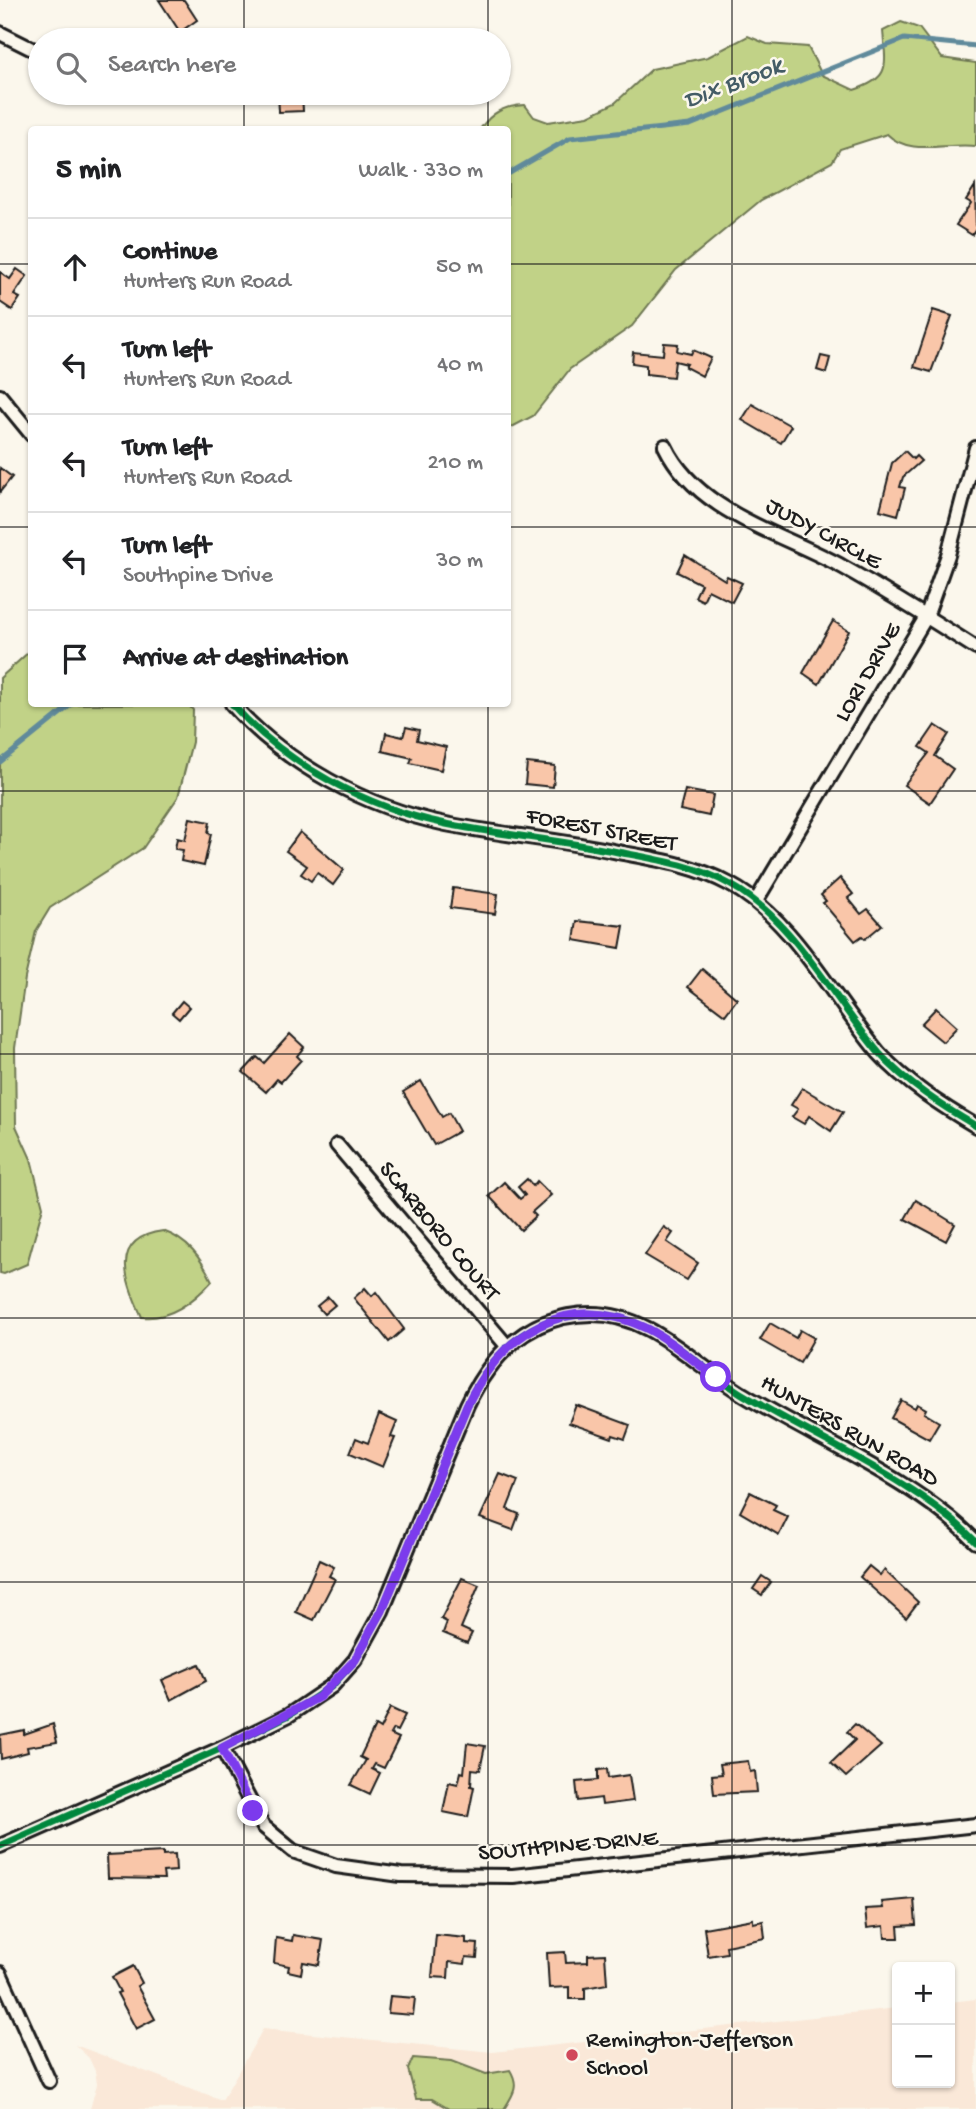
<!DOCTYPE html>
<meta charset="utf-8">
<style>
:root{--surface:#fff;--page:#f2f2f2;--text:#202124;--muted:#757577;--line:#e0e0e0}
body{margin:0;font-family:"Gochi Hand",sans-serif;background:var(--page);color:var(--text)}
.controls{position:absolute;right:21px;bottom:21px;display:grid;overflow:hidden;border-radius:7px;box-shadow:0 2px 5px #0004}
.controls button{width:63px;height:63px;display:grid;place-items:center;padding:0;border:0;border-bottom:2px solid var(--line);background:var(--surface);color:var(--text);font:35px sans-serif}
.stop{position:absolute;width:21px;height:21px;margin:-16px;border:5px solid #7c3aed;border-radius:50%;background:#fff}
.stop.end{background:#7c3aed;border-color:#fff;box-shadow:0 2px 7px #0008}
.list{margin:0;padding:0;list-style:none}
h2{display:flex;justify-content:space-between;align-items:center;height:91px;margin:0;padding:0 28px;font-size:30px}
h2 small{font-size:23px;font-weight:400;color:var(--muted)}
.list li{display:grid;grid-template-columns:46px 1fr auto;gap:21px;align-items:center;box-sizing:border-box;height:98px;padding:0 28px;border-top:2px solid var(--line)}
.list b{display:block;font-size:26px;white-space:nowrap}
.list p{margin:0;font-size:23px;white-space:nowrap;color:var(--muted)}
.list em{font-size:23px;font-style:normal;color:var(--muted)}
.icon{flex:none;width:38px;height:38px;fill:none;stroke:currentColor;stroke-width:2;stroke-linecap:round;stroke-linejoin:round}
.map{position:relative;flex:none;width:976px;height:2109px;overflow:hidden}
.search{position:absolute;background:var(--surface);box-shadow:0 2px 5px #0004;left:28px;top:28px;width:483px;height:77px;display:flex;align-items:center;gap:18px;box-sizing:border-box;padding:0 24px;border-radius:38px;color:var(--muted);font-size:26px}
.panel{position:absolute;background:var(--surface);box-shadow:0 2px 5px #0004;left:28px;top:126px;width:483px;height:581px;border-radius:7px}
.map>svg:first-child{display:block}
.built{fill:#fae8d8}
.green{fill:#c1d287;stroke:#6e7752;stroke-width:2}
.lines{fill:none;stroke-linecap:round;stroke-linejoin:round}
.stream{stroke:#608a9b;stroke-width:5}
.building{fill:#f9c6a9;stroke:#1c1c1c;stroke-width:2}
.street-casing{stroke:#1c1c1c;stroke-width:18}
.street{stroke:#fbf7ec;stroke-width:12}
.cycleway-casing{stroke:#fbf7ec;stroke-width:11}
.cycleway{stroke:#00873e;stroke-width:7}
.route{stroke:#7c3aed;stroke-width:9}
.grid{fill:none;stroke:#1c1c1c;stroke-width:2;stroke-opacity:0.55}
.poi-dot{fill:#d1495b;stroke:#fbf7ec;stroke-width:2.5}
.labels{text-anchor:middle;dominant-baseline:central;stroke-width:5;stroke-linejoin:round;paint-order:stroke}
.street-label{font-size:24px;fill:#1c1c1c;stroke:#fbf7ec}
.poi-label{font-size:24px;fill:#1c1c1c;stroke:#fbf7ec;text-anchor:start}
.water-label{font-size:26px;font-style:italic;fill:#445c66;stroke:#fbf7ec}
</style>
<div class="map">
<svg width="976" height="2109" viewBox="0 0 976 2109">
<rect width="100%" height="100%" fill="#fbf7ec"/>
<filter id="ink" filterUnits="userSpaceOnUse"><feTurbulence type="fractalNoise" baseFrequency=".0143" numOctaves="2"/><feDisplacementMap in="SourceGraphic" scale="14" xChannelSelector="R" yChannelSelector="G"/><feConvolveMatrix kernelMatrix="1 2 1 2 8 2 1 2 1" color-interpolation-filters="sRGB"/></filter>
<g filter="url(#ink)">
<!-- built -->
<path class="built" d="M976 1999V2109H90L97 2084 95 2071 89 2058 75 2045 222 2100 263 2029 492 2052 897 2008V2083H950V2002Z"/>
<!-- green -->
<g class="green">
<path d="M901 22 919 28 942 58 976 63V146C946 142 910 157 887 134L840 149 832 162 761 200 676 270 632 326 570 369 533 416 508 429V130L480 129C492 112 504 106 525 105L534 117 548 122 588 116 615 103 652 69 708 57 748 36 767 44 808 47 822 75 854 90C891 78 886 66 883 31Z"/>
<path d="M31 650 32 704H188L193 710 192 742 178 797 143 848 50 908 36 931 25 978 15 1048 16 1126 31 1159 43 1207 27 1264 4 1274 0 1273V678Z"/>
<path d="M163 1231C188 1240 201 1258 212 1281 195 1300 170 1320 142 1317 126 1283 108 1238 163 1231Z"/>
<path d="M413 2058 452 2061 486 2074 510 2070C520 2086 513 2095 504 2109H449L432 2099H416L408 2069Z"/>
</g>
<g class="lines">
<!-- stream -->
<g class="stream">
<path d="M508 174 570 138 690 125 904 39 976 46"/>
<path d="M0 762 72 704"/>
</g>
</g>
<!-- building -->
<g class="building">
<path d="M159 0H184L197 20 180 32Z"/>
<path d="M278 93H302L303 111 279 112Z"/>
<path d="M975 186 976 229 972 235 956 225 971 203 966 200Z"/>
<path d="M17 269 27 276 14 295 20 298 12 310 0 302V272L10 279Z"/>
<path d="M933 310 952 316 931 372 914 367Z"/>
<path d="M664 343 678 344 677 351 691 354 693 350 711 358 702 376 685 367 687 364 675 361 673 377 646 374V365L632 363 633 352 663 355Z"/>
<path d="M821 356 830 358 826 373 817 370Z"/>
<path d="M752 404 791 426 781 443 742 420Z"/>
<path d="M905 451 913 459 916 456 921 461 903 477 900 487 905 488 898 515 880 510 892 463Z"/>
<path d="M0 468 12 477 0 492Z"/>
<path d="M685 555 725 580 727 576 742 583 732 602 708 590 703 601 695 597 701 584 677 572Z"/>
<path d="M833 621 849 631 819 684 803 673Z"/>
<path d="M935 725 949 734 935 756 953 769 930 803 904 785 929 753 920 747Z"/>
<path d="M406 727 419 730 417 740 446 747 441 770 410 763 412 758 382 751 386 733 403 737Z"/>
<path d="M527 763 555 766 553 787 525 784Z"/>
<path d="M685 790 713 795 709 816 680 810Z"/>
<path d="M190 818 210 822 208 833 211 834 204 866 181 861 183 850 175 849 177 838 185 840Z"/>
<path d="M300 832 344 870 333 885 317 873 311 881 301 874 307 866 286 851Z"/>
<path d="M840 878 853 894 848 898 861 914 868 909 882 925 865 939 862 936 855 941 823 903 826 901 821 895Z"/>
<path d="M453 888 498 894 495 914 450 908Z"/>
<path d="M577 921 624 926 620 948 574 940Z"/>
<path d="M702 969 737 999 725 1015 688 987Z"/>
<path d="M182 1001 189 1007 179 1019 172 1013Z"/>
<path d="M936 1008 957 1027 943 1042 921 1024Z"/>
<path d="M290 1034 304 1047 297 1056 301 1060 281 1082 277 1079 266 1092 243 1072 257 1057 264 1063Z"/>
<path d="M421 1081 442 1117 449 1113 459 1131 434 1145 403 1092Z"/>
<path d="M802 1088 843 1112 831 1131 809 1116 804 1124 792 1117 798 1109 791 1105Z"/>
<path d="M527 1179 533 1186 537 1181 551 1195 532 1212 536 1216 521 1230 489 1196 504 1182 520 1199 525 1195 518 1187Z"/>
<path d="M916 1200 955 1224 946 1241 905 1219Z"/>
<path d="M664 1227 673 1233 667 1242 698 1263 687 1280 645 1255Z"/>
<path d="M365 1288 372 1296 376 1292 404 1329 389 1342 354 1298Z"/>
<path d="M328 1297 335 1305 324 1314 317 1306Z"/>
<path d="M770 1323 796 1338 800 1330 814 1338 800 1363 760 1340Z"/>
<path d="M901 1400 915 1408 917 1404 926 1409 924 1413 939 1422 929 1439 891 1418Z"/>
<path d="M576 1405 630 1425 625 1439 613 1435 612 1438 569 1423Z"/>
<path d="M379 1414 397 1422 391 1437 395 1438 383 1467 350 1453 356 1438 368 1443Z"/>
<path d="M500 1474 518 1481 507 1509 519 1514 513 1530 480 1518Z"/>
<path d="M750 1492 776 1505 773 1510 788 1517 779 1535 740 1512Z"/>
<path d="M319 1560 334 1567 329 1576 335 1579 314 1620 296 1612Z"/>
<path d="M869 1566 880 1575 884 1570 918 1602 906 1618 860 1577Z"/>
<path d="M762 1576 771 1582 762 1595 753 1589Z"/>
<path d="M462 1578 479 1585 461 1628 472 1633 467 1643 443 1633 447 1622 441 1619Z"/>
<path d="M199 1664 206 1681 171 1700 162 1680Z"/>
<path d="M390 1708 405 1715 397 1731 393 1729 390 1734 399 1738 384 1768 375 1764 372 1769 380 1773 370 1794 351 1785 366 1760 360 1757 375 1726 380 1729Z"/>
<path d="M53 1724 57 1742 27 1747 28 1752 1 1759 0 1735 24 1730V1734Z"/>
<path d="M855 1724 881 1746 846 1777 831 1763 855 1740 847 1732Z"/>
<path d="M467 1743 485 1746 480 1770 472 1769 471 1786 474 1787 468 1817 443 1812 449 1782 458 1784 461 1772 464 1773Z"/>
<path d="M748 1761 750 1772 755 1771 757 1792 714 1794 712 1775 722 1774 720 1764Z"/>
<path d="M607 1769 608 1778 629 1775 633 1801 602 1805 601 1798 578 1801 576 1782 598 1780V1770Z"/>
<path d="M163 1852V1855L175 1854 176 1871 163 1872 164 1879 108 1878 107 1855Z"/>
<path d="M914 1899 916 1925 898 1926 899 1938H885L884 1926 867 1928 865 1909 883 1908 882 1902Z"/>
<path d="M753 1919V1923L763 1921 765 1938 726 1946 727 1953 708 1956 704 1928Z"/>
<path d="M293 1935 323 1940 319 1965 303 1962 301 1974 288 1971 289 1966 274 1963 276 1938 292 1941Z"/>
<path d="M436 1935 466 1938V1943L478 1944 477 1958 466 1957 465 1964 449 1962 448 1978 432 1977Z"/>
<path d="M565 1952 566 1963 588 1962V1955L605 1954 607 1984 585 1988V1999H569V1987L549 1988 547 1953Z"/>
<path d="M133 1966 142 1983 137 1986 155 2019 136 2029 117 1993 120 1992 112 1977Z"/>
<path d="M390 1996 415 1998 413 2015 388 2013Z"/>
</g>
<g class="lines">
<!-- street casing -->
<g class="street-casing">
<g id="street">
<path d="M0 33 40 53"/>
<path d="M0 396 32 435"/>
<path d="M665 446C697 513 782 533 843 567 888 592 932 620 976 648"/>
<path d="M232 704C285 764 367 808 446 824 503 835 561 840 618 852 655 859 695 865 729 884 793 918 833 999 879 1053 906 1083 942 1106 976 1126"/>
<path d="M756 901 926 617 948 555 976 448"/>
<path d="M337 1145 507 1346"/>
<path d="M222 1748 263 1826 293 1851 336 1866 401 1875 513 1876 976 1825"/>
<path d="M0 1846 222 1748 289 1715 332 1686 355 1660 382 1611 467 1405C492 1353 531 1314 592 1314 611 1314 631 1320 648 1329 682 1347 711 1375 744 1395 816 1439 919 1482 976 1542"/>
<path d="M0 1973 49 2081"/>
</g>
</g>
<!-- street -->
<use href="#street" class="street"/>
<!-- cycleway casing -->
<g class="cycleway-casing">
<g id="cycleway">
<path d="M232 704C285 764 367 808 446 824 503 835 561 840 618 852 655 859 695 865 729 884 793 918 833 999 879 1053 906 1083 942 1106 976 1126"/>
<path d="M0 1846 222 1748 289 1715 332 1686 355 1660 382 1611 467 1405C492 1353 531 1314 592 1314 611 1314 631 1320 648 1329 682 1347 711 1375 744 1395 816 1439 919 1482 976 1542"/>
</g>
</g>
<!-- cycleway -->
<use href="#cycleway" class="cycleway"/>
</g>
</g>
<g class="lines" filter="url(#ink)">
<!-- route -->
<path class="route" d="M253 1811 222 1748 319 1697 355 1660 382 1611 467 1405C502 1333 567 1290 646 1328 671 1340 693 1361 716 1377"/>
</g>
<!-- grid -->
<path class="grid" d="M244 0V40M488 0V40M732 0V2109M244 93V130M488 93V130M0 264H32M508 264H976M0 527H32M508 527H976M244 704V2109M488 704V2109M0 791H976M0 1054H976M0 1318H976M0 1582H976M0 1845H976"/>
<!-- markers -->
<circle class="poi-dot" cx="572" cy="2055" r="7"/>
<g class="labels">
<!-- street labels -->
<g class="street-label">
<text transform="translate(823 535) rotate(28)">JUDY CIRCLE</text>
<text transform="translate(869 673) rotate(-60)">LORI DRIVE</text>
<text transform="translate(601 831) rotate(11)">FOREST STREET</text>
<text transform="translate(438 1232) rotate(50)">SCARBORO COURT</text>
<text transform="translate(849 1432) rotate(30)">HUNTERS RUN ROAD</text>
<text transform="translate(568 1847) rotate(-5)">SOUTHPINE DRIVE</text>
</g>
<!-- poi labels -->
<g class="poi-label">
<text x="586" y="2041">Remington-Jefferson<tspan x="586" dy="28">School</tspan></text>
</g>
<!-- water labels -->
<g class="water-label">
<text transform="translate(734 85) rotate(-21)">Dix Brook</text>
</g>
</g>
</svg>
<div class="controls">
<button>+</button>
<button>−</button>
</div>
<div class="stop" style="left:716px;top:1377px"></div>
<div class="stop end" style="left:253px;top:1811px"></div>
<div class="search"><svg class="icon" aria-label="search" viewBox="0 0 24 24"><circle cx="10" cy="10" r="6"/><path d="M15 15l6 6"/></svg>Search here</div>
<section class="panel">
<h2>5 min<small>Walk · 330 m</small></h2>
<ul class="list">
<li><svg class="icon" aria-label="ahead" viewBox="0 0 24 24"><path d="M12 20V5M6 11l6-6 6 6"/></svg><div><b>Continue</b><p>Hunters Run Road</p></div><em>50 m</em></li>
<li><svg class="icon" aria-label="left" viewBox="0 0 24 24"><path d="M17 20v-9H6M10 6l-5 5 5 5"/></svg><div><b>Turn left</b><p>Hunters Run Road</p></div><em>40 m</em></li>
<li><svg class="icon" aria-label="left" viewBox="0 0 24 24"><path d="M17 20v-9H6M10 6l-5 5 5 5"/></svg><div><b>Turn left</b><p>Hunters Run Road</p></div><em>210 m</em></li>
<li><svg class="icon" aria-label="left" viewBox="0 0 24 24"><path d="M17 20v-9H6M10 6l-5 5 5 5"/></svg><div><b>Turn left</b><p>Southpine Drive</p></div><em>30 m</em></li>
<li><svg class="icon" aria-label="arrive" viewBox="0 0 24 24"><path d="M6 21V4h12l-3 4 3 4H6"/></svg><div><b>Arrive at destination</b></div></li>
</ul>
</section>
</div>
